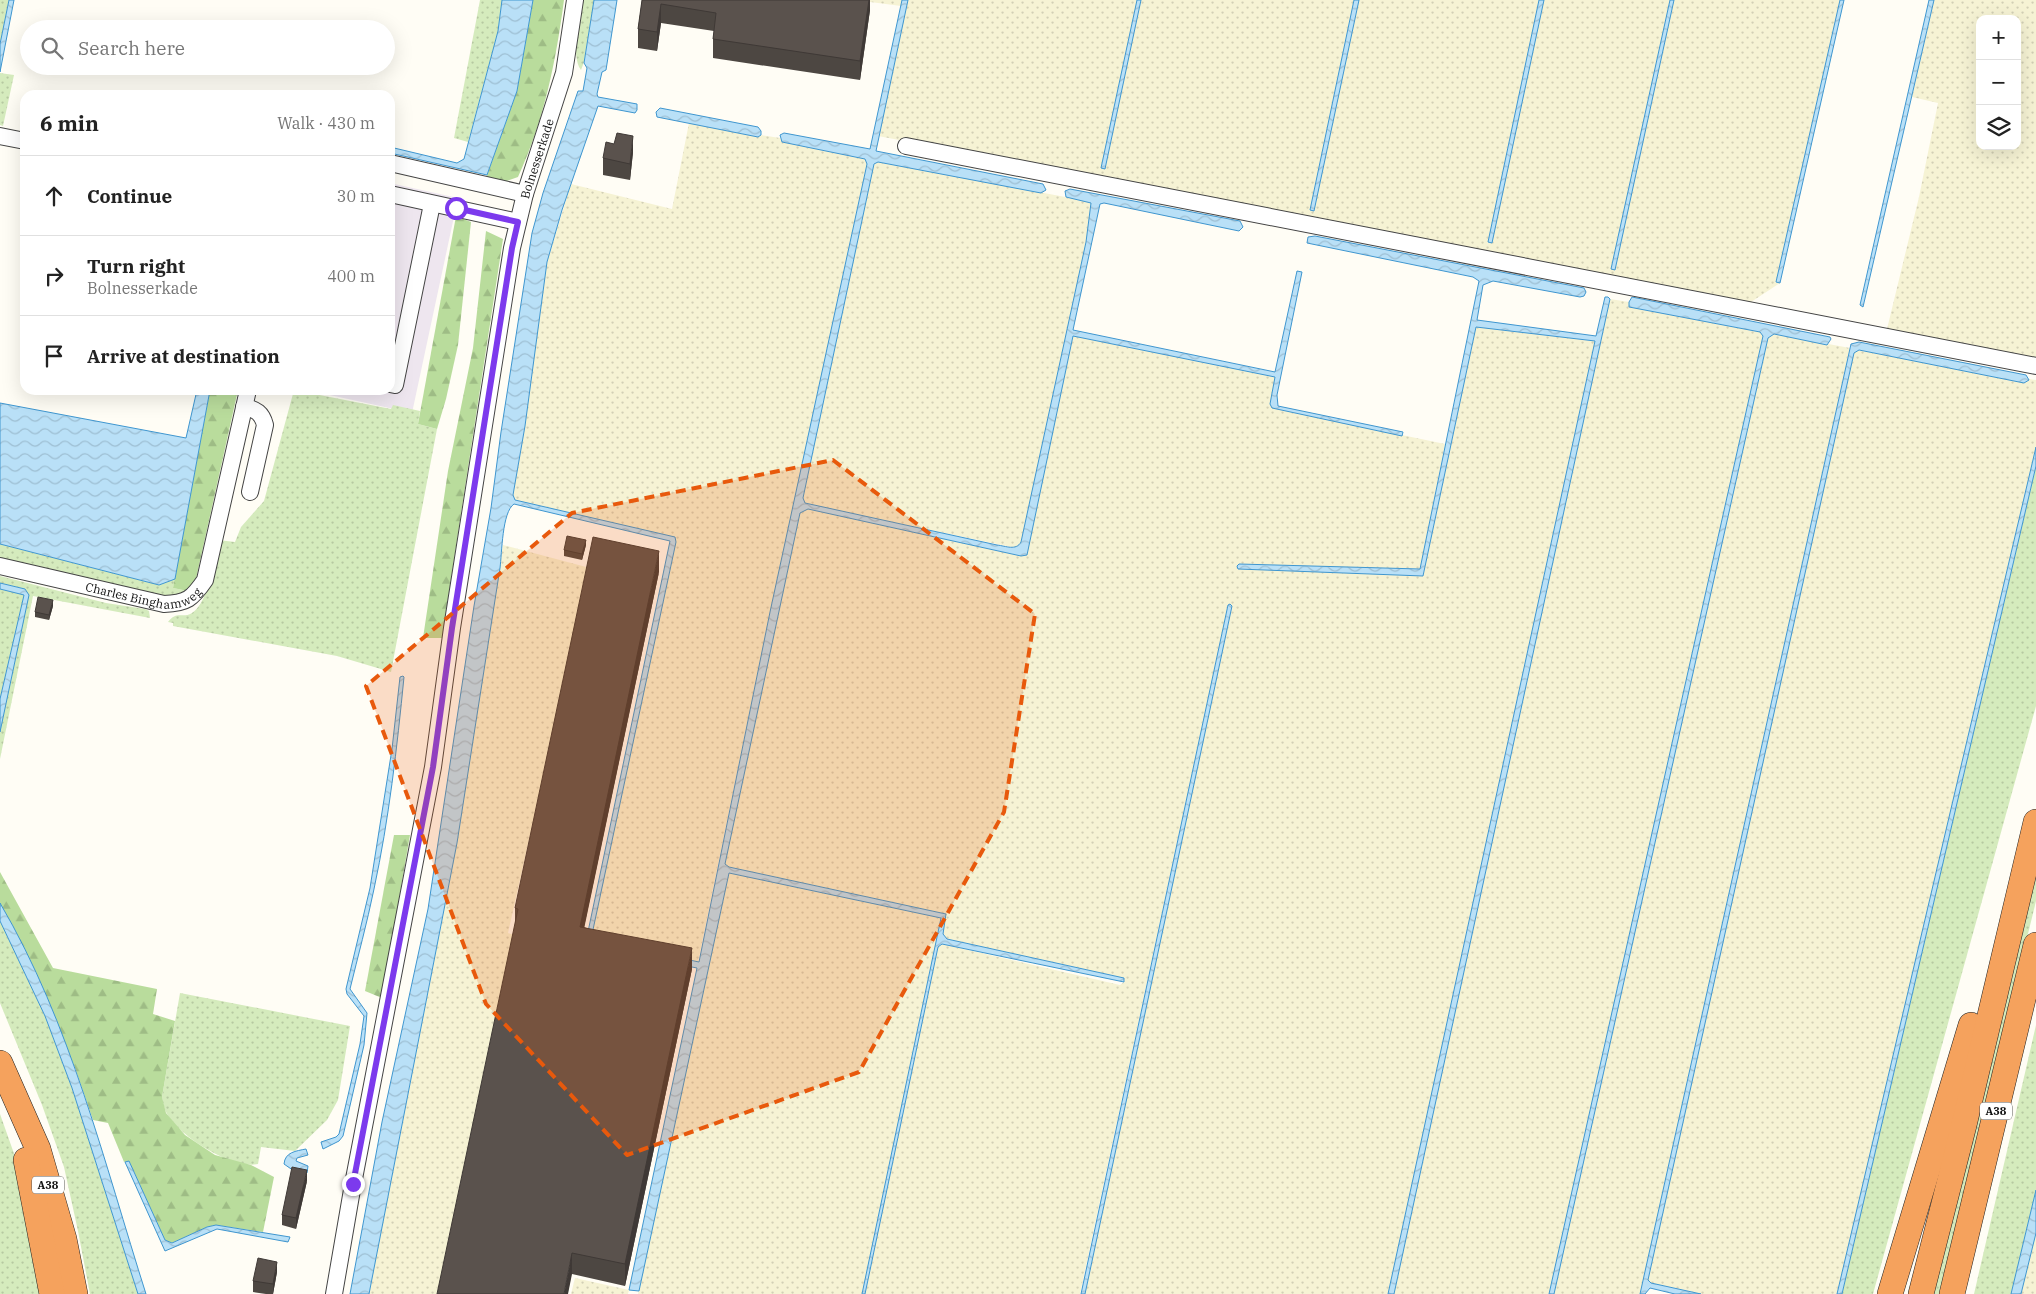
<!DOCTYPE html>
<meta charset="utf-8">
<style>
:root{--surface:#fff;--page:#f6f6f6;--text:#222;--muted:#767676;--line:#e0e0e0}
body{margin:0;font-family:"IBM Plex Serif",serif;background:var(--page);color:var(--text)}
.controls{position:absolute;right:15px;top:15px;display:grid;overflow:hidden;border-radius:10px;box-shadow:0 5px 20px #0002}
.controls button{width:45px;height:45px;display:grid;place-items:center;padding:0;border:0;border-bottom:1px solid var(--line);background:var(--surface);color:var(--text);font:25px sans-serif}
.stop{position:absolute;width:15px;height:15px;margin:-11px;border:4px solid #7c3aed;border-radius:50%;background:#fff}
.stop.end{background:#7c3aed;border-color:#fff;box-shadow:0 1px 5px #0008}
.list{margin:0;padding:0;list-style:none}
h2{display:flex;justify-content:space-between;align-items:center;height:65px;margin:0;padding:0 20px;font-size:21px}
h2 small{font-size:16px;font-weight:400;color:var(--muted)}
.list li{display:grid;grid-template-columns:32px 1fr auto;gap:15px;align-items:center;box-sizing:border-box;height:80px;padding:0 20px;border-top:1px solid var(--line)}
.list b{display:block;font-size:19px;white-space:nowrap}
.list p{margin:0;font-size:16px;white-space:nowrap;color:var(--muted)}
.list em{font-size:16px;font-style:normal;color:var(--muted)}
.icon{flex:none;width:28px;height:28px;fill:none;stroke:currentColor;stroke-width:2;stroke-linecap:round;stroke-linejoin:round}
.map{position:relative;flex:none;width:2036px;height:1294px;overflow:hidden}
.search{position:absolute;background:var(--surface);box-shadow:0 5px 20px #0002;left:20px;top:20px;width:375px;height:55px;display:flex;align-items:center;gap:12px;box-sizing:border-box;padding:0 18px;border-radius:28px;color:var(--muted);font-size:19px}
.panel{position:absolute;background:var(--surface);box-shadow:0 5px 20px #0002;left:20px;top:90px;width:375px;height:305px;border-radius:15px}
.map>svg:first-child{display:block}
.industrial{fill:#eee6ef}
.farmland{fill:url(#farmland-dots);fill-rule:evenodd}
.grass{fill:url(#grass-dots)}
.forest{fill:url(#forest-firs)}
.water{fill:url(#water-waves);stroke:#3f96cf}
.lines{fill:none;stroke-linecap:round;stroke-linejoin:round}
.minor-casing{stroke:#444;stroke-width:18}
.highway-casing{stroke:#222;stroke-width:26}
.minor{stroke:#fff;stroke-width:16}
.highway{stroke:#f5a25d;stroke-width:25}
.wall{fill:#4d4742}
.shaded-wall{fill:#3f3936}
.building{fill:#5a524d;stroke:#3f3936}
.route{stroke:#7c3aed;stroke-width:6}
.marked{fill:#e8590c;fill-opacity:0.2;stroke:#e8590c;stroke-width:4;stroke-dasharray:10 6;stroke-linejoin:round}
.labels{text-anchor:middle;dominant-baseline:central;stroke-width:5;stroke-linejoin:round;paint-order:stroke}
.shield{fill:#fff;stroke:#585858;stroke-width:1}
.shield-label{font-size:11px;font-weight:bold;fill:#111}
.street-label{font-size:12px;fill:#111;stroke:#fff}
</style>
<div class="map">
<svg width="2036" height="1294" viewBox="0 0 2036 1294">
<defs>
<pattern id="farmland-dots" width="8" height="8" patternUnits="userSpaceOnUse" patternTransform="scale(1.25)"><rect width="8" height="8" fill="#f6f3d4"/><path d="M2 2h.1M6 6h.1" fill="none" stroke="#d2cfb5" stroke-width="1.8" stroke-linecap="round"/></pattern>
<pattern id="grass-dots" width="8" height="8" patternUnits="userSpaceOnUse" patternTransform="scale(1.25)"><rect width="8" height="8" fill="#d5ebbd"/><path d="M2 2h.1M6 6h.1" fill="none" stroke="#b6c8a1" stroke-width="1.8" stroke-linecap="round"/></pattern>
<pattern id="forest-firs" width="22" height="20" patternUnits="userSpaceOnUse" patternTransform="scale(1.25)"><rect width="22" height="20" fill="#b9dc9c"/><path d="M5 1l3.5 6h-7zM16 11l3.5 6h-7z" fill="#9ebc85"/></pattern>
<pattern id="water-waves" width="16" height="10" patternUnits="userSpaceOnUse" patternTransform="scale(1.25)"><rect width="16" height="10" fill="#b9e0f7"/><path d="M0 5q4-4 8 0t8 0" fill="none" stroke="#9ebfd3"/></pattern>
</defs>
<rect width="100%" height="100%" fill="#fffdf5"/>
<!-- industrial -->
<path class="industrial" d="M390 183 458 198 412 413 307 390H390Z"/>
<!-- farmland -->
<g class="farmland">
<path d="M855 0H902L901 6Z"/>
<path d="M908 0H1137L1101 168 1105 169 1141 0H1354L1310 209 1314 211 1359 0H1539L1488 242 1491 243 1544 0H1670L1611 269 1615 270 1674 0H1840L1776 282 1780 283 1751 302 878 136Z"/>
<path d="M1934 0H2036V361L1973 345 1887 329 1919 197 1938 103 1912 97ZM1980 19H2017V146H1980Z"/>
<path d="M689 123 758 137 761 135 780 138 782 142 865 159 867 164 770 612 698 962 590 939 676 542 515 500 513 495 525 426 547 262 571 184 672 209Z"/>
<path d="M878 162 1092 202 1086 242 1021 542 1016 548 840 511 805 503 803 499 865 204 873 166Z"/>
<path d="M1610 299 1629 302V307L1760 332 1763 336 1549 1294H1394Z"/>
<path d="M1476 327 1595 341 1388 1294H1085L1215 686 1232 606 1230 604 1228 605 1080 1294H865L938 947 942 944 1120 985 1124 982V978L947 939 943 934 946 914 729 867 725 864 800 513 808 509 1021 556 1026 555 1073 336 1275 377 1270 404 1272 408 1445 444 1420 570 1239 564 1237 568 1423 576Z"/>
<path d="M1774 334 1850 348 1640 1294H1554L1768 338Z"/>
<path d="M1856 350 2029 380V379L2036 380V447L1837 1294H1701L1651 1283 1648 1280 1781 678 1854 353Z"/>
<path d="M503 545 590 568 508 933 517 936 440 1294H369L457 843Z"/>
<path d="M729 873 941 918 862 1294H638Z"/>
<path d="M2036 1233V1294H2021Z"/>
<path d="M575 1278 629 1290 628 1294H571Z"/>
</g>
<!-- grass -->
<g class="grass">
<path d="M0 0H9L0 44Z"/>
<path d="M480 0H502L498 31 468 142 454 138Z"/>
<path d="M583 0H594L584 62 581 70C570 55 580 18 583 0Z"/>
<path d="M0 73 14 75 3 126 0 125Z"/>
<path d="M294 390 391 409 393 405 420 411 418 424 437 429 391 672 337 656 173 626V623L168 622C177 610 182 619 192 613 210 601 213 560 218 540L235 542 241 527 264 501Z"/>
<path d="M2036 466V706L1873 1294H1842Z"/>
<path d="M0 544 159 585 175 579 173 588 188 591 169 597 0 559Z"/>
<path d="M0 576 106 603 145 609 149 611 150 618 33 596 0 759V732L25 589 0 583Z"/>
<path d="M0 589 24 595 0 699Z"/>
<path d="M2036 863V901L1940 1294H1932Z"/>
<path d="M0 921 45 1016 72 1088 138 1294H90L78 1231 64 1167 42 1105 0 1003Z"/>
<path d="M180 993 350 1026 338 1100 327 1120 295 1151 261 1147 258 1164C232 1170 177 1135 166 1112 164 1108 163 1102 162 1097Z"/>
<path d="M2036 1025V1190L2011 1294H1974Z"/>
<path d="M0 1114 23 1179 40 1294H0Z"/>
</g>
<!-- forest -->
<g class="forest">
<path d="M533 0H564C556 61 544 121 518 177L504 182 485 181 517 91Z"/>
<path d="M456 216 471 222 458 345 446 399 437 429 418 424Z"/>
<path d="M486 231 503 239 442 638H423L448 471 473 348Z"/>
<path d="M210 390H238L196 579 188 591 173 588Z"/>
<path d="M394 835H410L382 998 365 991Z"/>
<path d="M0 872 53 968 157 989 153 1014 175 1021 162 1097 166 1113 185 1135 215 1155 251 1165 274 1177 263 1232 216 1225 207 1227 172 1243 165 1240 129 1161 124 1162 108 1123 93 1120 75 1068 21 943 0 903Z"/>
</g>
<!-- water -->
<g class="water">
<path d="M9 0H14L0 72V44Z"/>
<path d="M502 0H533L517 91 487 175 390 153V147L457 163 464 159 498 31Z"/>
<path d="M594 0H617L606 70 602 72 597 94 598 97 637 104V110L635 113 598 106 562 210 547 262 525 426 513 495 515 500 675 537 676 542 591 939 699 962 770 612 867 164 865 159 782 142 780 135 784 133 870 149 902 0H908L876 151 1043 184 1046 190 1041 193 878 162 874 164 803 498 805 503 997 545C1006 546 1016 551 1021 542L1086 242 1091 203 1066 197 1065 191 1070 189 1240 221 1243 227 1239 231 1104 203 1100 204 1073 330 1275 372 1297 271 1302 272 1277 395 1278 406 1403 432 1402 436 1272 408 1270 404 1275 377 1073 336 1027 555 1021 556 808 509 800 513 725 864 729 867 946 914 943 934 947 939 1124 978V982L942 944 938 947 865 1294H862L941 918 729 873 639 1291 629 1290 697 968 585 946 670 541 514 504C502 512 502 553 500 568L457 843 369 1294H350L382 1122 428 909 474 606 491 508 501 432 532 233 543 193 578 91H583L587 68 584 63Z"/>
<path d="M1137 0H1141L1105 169 1101 168Z"/>
<path d="M1354 0H1359L1314 211 1310 210Z"/>
<path d="M1539 0H1544L1492 243 1488 242Z"/>
<path d="M1670 0H1674L1615 270 1611 269Z"/>
<path d="M1840 0H1844L1780 283 1776 282Z"/>
<path d="M1929 0H1934L1863 307 1860 305Z"/>
<path d="M660 108 758 127 761 131V135L758 137 657 117 656 112Z"/>
<path d="M1315 236 1584 288 1586 292 1584 296 1580 297 1493 281 1483 285 1477 320 1596 336 1605 297H1608L1610 299 1394 1294H1388L1595 341 1476 327 1423 576 1238 569 1237 566 1239 564 1420 569 1479 281 1473 277 1307 243 1308 237Z"/>
<path d="M1632 297 1830 337 1831 339 1827 345 1774 334 1768 338 1554 1294H1549L1763 336 1760 332 1629 307V302Z"/>
<path d="M1859 342 2026 375 2029 380 2024 383 1859 350 1854 353 1648 1280 1651 1283 1701 1294H1675L1650 1288 1645 1294H1640L1851 344Z"/>
<path d="M197 390H210L175 579 159 585 0 544V403L186 438Z"/>
<path d="M2036 447V466L1842 1294H1837Z"/>
<path d="M0 583 25 589 29 595 0 732V699L24 595 0 589Z"/>
<path d="M1230 604 1232 606 1215 686 1085 1294H1081L1228 605Z"/>
<path d="M403 676 404 677C397 748 389 819 374 889 367 923 358 956 350 989L367 1013 364 1045 343 1136 339 1141 323 1149 321 1142 336 1137 339 1134 360 1044 364 1016 347 994 346 989 370 888 392 749 400 677Z"/>
<path d="M0 903C71 1024 104 1162 146 1294H138L72 1088 45 1016 0 921Z"/>
<path d="M306 1149 308 1155 297 1158 296 1161 308 1166 307 1173 294 1171 284 1164C285 1152 296 1151 306 1149Z"/>
<path d="M129 1161 165 1240 172 1243 207 1227 216 1225 290 1237 288 1242 217 1229 165 1251 125 1162Z"/>
<path d="M2036 1190V1233L2021 1294H2011Z"/>
</g>
<g class="lines">
<!-- minor casing -->
<g class="minor-casing">
<g id="minor">
<path d="M0 136 25 141"/>
<path d="M906 146 2036 366"/>
<path d="M390 163 525 194"/>
<path d="M390 194 518 222"/>
<path d="M390 384 395 385 432 204"/>
<path d="M244 407C256 409 262 413 265 425L250 492"/>
<path id="s1" d="M0 566 164 604C187 603 192 599 205 580L248 390"/>
<path id="s2" d="M334 1294 353 1184 433 767 452 628 512 248 525 194 564 73 575 0"/>
</g>
</g>
<!-- highway casing -->
<g class="highway-casing">
<g id="highway">
<path d="M0 1063 38 1149 64 1239 75 1294"/>
<path d="M26 1160 52 1294"/>
<path d="M1890 1294 1971 1025"/>
<path d="M1921 1294 1964 1125 2036 822"/>
<path d="M1952 1294 2036 945"/>
</g>
</g>
<!-- minor -->
<use href="#minor" class="minor"/>
<!-- highway -->
<use href="#highway" class="highway"/>
</g>
<!-- wall -->
<g class="wall">
<path d="M642 0H870V10L860 80 713 58V39L714 31 661 23 657 51 638 48V29Z"/>
<path d="M633 152 630 180 603 175V158Z"/>
<path d="M586 545 582 560 564 556V550Z"/>
<path d="M659 572 584 927 692 969 625 1286 572 1274 515 926V908Z"/>
<path d="M53 606 49 620 35 617V612Z"/>
<path d="M307 1181 296 1229 282 1225V1215Z"/>
<path d="M277 1272 273 1294H266L253 1292V1281Z"/>
</g>
<!-- shaded-wall -->
<g class="shaded-wall">
<path d="M869 0H870V10L860 80V61Z"/>
<path d="M661 4V23L657 51V32Z"/>
<path d="M633 136V152L630 180V164Z"/>
<path d="M586 540V545L582 560V554Z"/>
<path d="M659 551V572L580 948V927Z"/>
<path d="M53 600V606L49 620V615Z"/>
<path d="M692 948V969L625 1286V1264Z"/>
<path d="M307 1170V1181L296 1229V1218Z"/>
<path d="M572 1253V1274L568 1294H564Z"/>
<path d="M277 1262V1272L273 1294V1284Z"/>
</g>
<!-- building -->
<g class="building">
<path d="M642 0H869L860 61 713 39 716 13 661 4 657 32 638 29Z"/>
<path d="M617 133 633 136 630 164 603 158 606 142 614 144Z"/>
<path d="M567 536 586 540 582 554 564 550Z"/>
<path d="M593 537 659 551 580 927 692 948 625 1264 572 1253 564 1294H437L518 909 515 908Z"/>
<path d="M38 597 53 600 49 615 35 612Z"/>
<path d="M292 1167 307 1170 296 1218 282 1215Z"/>
<path d="M258 1258 277 1262 273 1284 253 1281Z"/>
</g>
<g class="lines">
<!-- route -->
<path class="route" d="M353 1184 433 767 452 628 512 248 518 222 456 208"/>
</g>
<!-- marked area -->
<path class="marked" d="M833 460 1035 614 1004 812 859 1072 627 1155 486 1004 366 686 572 513Z"/>
<g class="labels">
<!-- shield labels -->
<g class="shield">
<rect x="1980" y="1102.5" width="32" height="17" rx="4"/>
<rect x="32" y="1176.5" width="32" height="17" rx="4"/>
</g>
<g class="shield-label">
<text x="1996" y="1111">A38</text>
<text x="48" y="1185">A38</text>
</g>
<!-- street labels -->
<g class="street-label">
<text stroke="none"><textPath href="#s2" startOffset="1154">Bolnesserkade</textPath></text>
<text stroke="none"><textPath href="#s1" startOffset="148">Charles Binghamweg</textPath></text>
</g>
</g>
</svg>
<div class="controls">
<button>+</button>
<button>−</button>
<button><svg class="icon" aria-label="layers" viewBox="0 0 24 24"><path d="M12 4l9 5-9 5-9-5zM3 14l9 5 9-5"/></svg></button>
</div>
<div class="stop" style="left:456px;top:208px"></div>
<div class="stop end" style="left:353px;top:1184px"></div>
<div class="search"><svg class="icon" aria-label="search" viewBox="0 0 24 24"><circle cx="10" cy="10" r="6"/><path d="M15 15l6 6"/></svg>Search here</div>
<section class="panel">
<h2>6 min<small>Walk · 430 m</small></h2>
<ul class="list">
<li><svg class="icon" aria-label="ahead" viewBox="0 0 24 24"><path d="M12 20V5M6 11l6-6 6 6"/></svg><div><b>Continue</b></div><em>30 m</em></li>
<li><svg class="icon" aria-label="right" viewBox="0 0 24 24"><path d="M7 20v-9h11M14 6l5 5-5 5"/></svg><div><b>Turn right</b><p>Bolnesserkade</p></div><em>400 m</em></li>
<li><svg class="icon" aria-label="arrive" viewBox="0 0 24 24"><path d="M6 21V4h12l-3 4 3 4H6"/></svg><div><b>Arrive at destination</b></div></li>
</ul>
</section>
</div>
